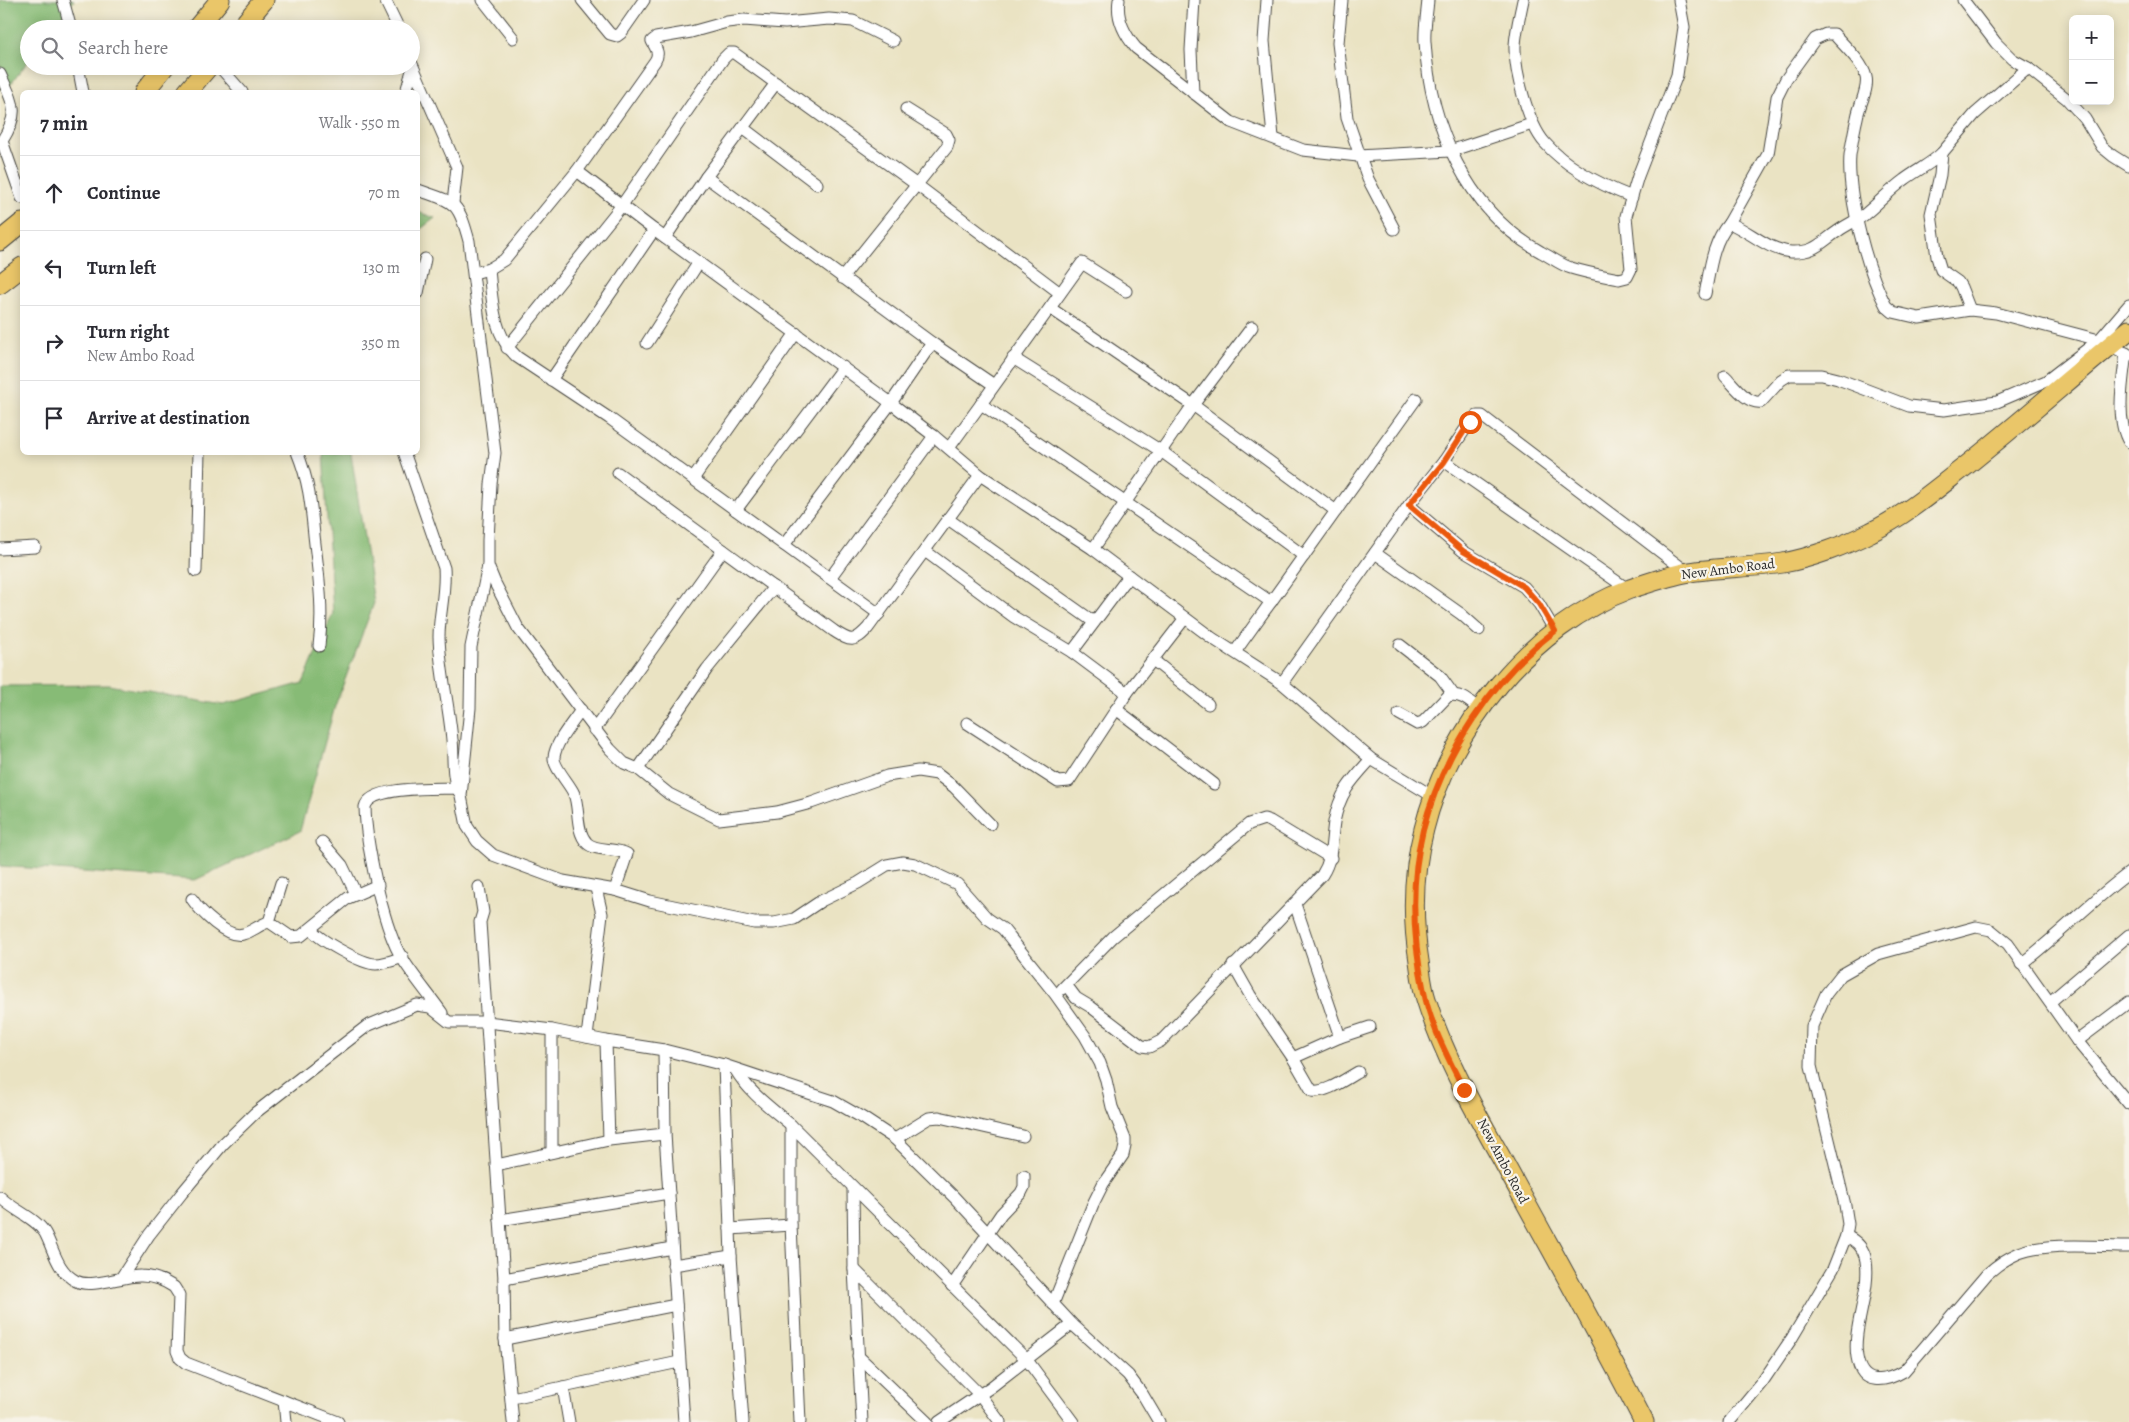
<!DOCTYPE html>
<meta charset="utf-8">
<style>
:root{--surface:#fff;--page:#f7f7f7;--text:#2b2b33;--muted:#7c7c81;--line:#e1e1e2}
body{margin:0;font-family:Alegreya,serif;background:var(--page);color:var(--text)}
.controls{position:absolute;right:15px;top:15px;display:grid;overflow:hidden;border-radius:8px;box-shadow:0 2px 12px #0003}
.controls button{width:45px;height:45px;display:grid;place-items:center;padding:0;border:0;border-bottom:1px solid var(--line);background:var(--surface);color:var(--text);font:25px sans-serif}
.stop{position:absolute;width:15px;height:15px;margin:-11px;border:4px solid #ea580c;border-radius:50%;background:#fff}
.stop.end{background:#ea580c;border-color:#fff;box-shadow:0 1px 5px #0008}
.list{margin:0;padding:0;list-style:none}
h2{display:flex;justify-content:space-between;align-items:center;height:65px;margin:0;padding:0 20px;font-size:21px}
h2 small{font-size:16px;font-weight:400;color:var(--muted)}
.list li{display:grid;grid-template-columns:32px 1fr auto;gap:15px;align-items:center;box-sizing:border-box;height:75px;padding:0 20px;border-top:1px solid var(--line)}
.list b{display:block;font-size:19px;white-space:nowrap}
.list p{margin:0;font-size:16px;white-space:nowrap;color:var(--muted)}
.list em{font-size:16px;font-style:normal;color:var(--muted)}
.icon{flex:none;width:28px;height:28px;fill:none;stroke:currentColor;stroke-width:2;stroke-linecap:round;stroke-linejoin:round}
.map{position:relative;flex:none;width:2129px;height:1422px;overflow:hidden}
.search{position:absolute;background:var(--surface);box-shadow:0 2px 12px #0003;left:20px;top:20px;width:400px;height:55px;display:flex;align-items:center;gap:12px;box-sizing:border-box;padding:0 18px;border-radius:28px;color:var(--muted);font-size:19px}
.panel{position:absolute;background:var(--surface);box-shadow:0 2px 12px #0003;left:20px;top:90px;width:400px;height:365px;border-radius:8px}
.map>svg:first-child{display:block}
.forest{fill:#87bb76;stroke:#597350}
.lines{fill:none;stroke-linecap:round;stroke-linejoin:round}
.minor-casing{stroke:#484742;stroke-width:13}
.primary-casing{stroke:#484742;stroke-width:21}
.minor{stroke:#fff;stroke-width:11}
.primary{stroke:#eac669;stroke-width:19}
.route{stroke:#ea580c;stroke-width:6}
.labels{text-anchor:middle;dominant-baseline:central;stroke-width:4.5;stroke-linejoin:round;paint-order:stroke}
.street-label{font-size:14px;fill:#2b2b2b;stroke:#f7f3e8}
</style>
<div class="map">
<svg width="2129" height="1422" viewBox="0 0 2129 1422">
<rect width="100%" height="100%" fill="#f7f3e8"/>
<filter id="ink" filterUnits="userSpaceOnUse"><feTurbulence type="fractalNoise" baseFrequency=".02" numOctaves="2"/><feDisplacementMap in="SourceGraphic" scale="10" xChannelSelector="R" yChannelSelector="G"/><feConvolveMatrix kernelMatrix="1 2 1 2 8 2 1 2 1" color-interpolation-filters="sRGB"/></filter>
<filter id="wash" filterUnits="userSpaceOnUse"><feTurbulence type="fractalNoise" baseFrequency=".0096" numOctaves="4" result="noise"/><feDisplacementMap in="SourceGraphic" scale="20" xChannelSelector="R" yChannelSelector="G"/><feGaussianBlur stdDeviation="1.12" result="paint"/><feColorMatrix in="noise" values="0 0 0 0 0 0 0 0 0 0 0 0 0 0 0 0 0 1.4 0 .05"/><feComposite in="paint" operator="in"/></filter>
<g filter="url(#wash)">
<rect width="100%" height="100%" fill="#eae3c3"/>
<!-- forest -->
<g class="forest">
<path d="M0 0H74L52 29H29V60L7 89H0Z"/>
<path d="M418 212 435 218 418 231Z"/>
<path d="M323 453H351L374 603 335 706 300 831 195 880 0 866V686L109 685 223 705 303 683 333 613Z"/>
</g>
</g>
<g filter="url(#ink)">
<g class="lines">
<!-- minor casing -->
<g class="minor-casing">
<g id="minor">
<path d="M63 0 71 29"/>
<path d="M385 0 399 29"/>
<path d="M483 0 513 38"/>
<path d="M582 0 610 34 617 36 621 33 644 0"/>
<path d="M1119 0C1116 18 1125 35 1136 48L1231 122 1303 150 1358 156 1450 151 1532 124"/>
<path d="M1267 0 1264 41 1273 137"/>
<path d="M1342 0 1338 43 1347 118 1368 179 1394 229"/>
<path d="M1428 0C1427 14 1424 28 1425 42 1430 125 1466 211 1541 252 1551 257 1561 265 1571 268 1587 273 1604 276 1619 279L1627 277 1631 269 1626 216 1638 176 1677 75 1684 27 1679 0"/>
<path d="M1523 0C1520 15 1516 30 1515 45 1514 70 1528 124 1545 143 1567 168 1601 185 1632 197"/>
<path d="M1963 0 1996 43 2012 59 2028 68 2067 99 2085 119 2102 147 2113 156 2129 166"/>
<path d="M411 62 457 167 453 203"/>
<path d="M78 66 83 92"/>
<path d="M219 66 242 92"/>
<path d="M0 74C13 103 21 111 2 141"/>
<path d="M406 92 413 67"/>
<path d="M1193 93 1191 50 1194 0"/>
<path d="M743 128 817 184"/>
<path d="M2 141 22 198"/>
<path d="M1942 153 1975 114 2028 68"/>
<path d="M577 171 655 61C660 53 656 49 652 41L656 38 691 32 727 22 744 20 785 23 829 19 853 21 893 41"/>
<path d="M706 177 776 83"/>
<path d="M418 190C455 203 458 200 469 241L495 453 491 484 488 540V566L495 583 518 628 610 749 624 763 638 769 669 794 719 819 777 812 811 803 887 776 918 771 937 774 954 787 990 824"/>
<path d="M1729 223 1768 154 1777 97 1786 79 1815 39 1826 34H1834C1844 46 1862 61 1866 77 1869 89 1859 105 1857 118 1854 130 1852 143 1850 155 1847 196 1867 270 1886 306L1893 312 1919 318 1970 310 1996 313 2099 340 2129 355"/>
<path d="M665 238 706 177 932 343 994 385"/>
<path d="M489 269C492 300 493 335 517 357L609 418 879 614"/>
<path d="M474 273 489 269 504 260 577 171 654 230 891 403 934 436 980 475 1093 549 1212 638 1282 683 1371 759 1434 797"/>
<path d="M842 278 947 147 949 140 946 134 906 109"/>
<path d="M418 293 425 259"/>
<path d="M1705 294C1710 270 1712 243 1729 223 1750 231 1767 250 1791 252 1815 253 1820 243 1838 231 1846 225 1856 221 1864 215 1878 204 1890 190 1904 180 1917 170 1931 164 1942 153L1940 175 1931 214 1937 257 1941 270 1958 282 1961 287 1970 310"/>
<path d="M1050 308 1193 405 1336 511"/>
<path d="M647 343 699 262"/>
<path d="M507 348 622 205 723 59 729 53H734L917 185 1060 293"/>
<path d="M2126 353C2123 378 2115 420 2129 442"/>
<path d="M1013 358 1161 451 1304 556"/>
<path d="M1725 376C1734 385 1747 404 1761 402L1781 380 1789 375H1822L1838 379 1909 406 1944 410 1997 402 2046 381 2099 340 2129 305"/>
<path d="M551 380 654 230"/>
<path d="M981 404 1082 263 1126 291"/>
<path d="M949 448 981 404 1271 602"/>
<path d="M297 452C309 481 311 504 314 535 318 572 324 608 319 646"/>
<path d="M404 452 444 568C446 592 439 614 439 637 440 672 449 705 452 740 454 756 451 777 459 792"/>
<path d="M1444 461 1629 590"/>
<path d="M618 473 834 631C851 642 854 643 868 628L980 475"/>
<path d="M693 479 796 333"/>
<path d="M1409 505 1463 551 1524 587 1539 604 1555 631"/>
<path d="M736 510 843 367"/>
<path d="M948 519 1094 622"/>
<path d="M784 545 891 403 932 343"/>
<path d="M0 549 35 547"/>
<path d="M1093 549 1193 405 1252 327"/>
<path d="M925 551 1014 617 1072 652 1127 693"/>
<path d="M1375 553 1461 614 1479 630"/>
<path d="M488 566 471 647 470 708 461 796 467 826 477 841 493 855 563 881 615 890 650 901 754 923H774L794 919 821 901 858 883 887 865 903 862 915 864 957 884 987 918 1003 929 1055 994 1085 1036 1100 1063 1106 1080 1112 1107 1125 1139V1146L1123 1155 1103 1184 1093 1204 1053 1304"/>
<path d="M196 571 199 452"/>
<path d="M830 578 934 436"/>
<path d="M1400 645 1440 676 1453 694"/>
<path d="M1072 652 1129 576"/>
<path d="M1235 652 1416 399"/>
<path d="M1153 660 1208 704"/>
<path d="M1282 683 1409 505 1444 461 1470 422 1477 416H1482L1687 572"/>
<path d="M1116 709 1214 784"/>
<path d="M581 710C572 724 556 741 554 757 553 767 570 784 574 794 580 809 575 830 587 843 596 852 616 847 627 854L615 890"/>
<path d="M1399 714 1417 724 1423 722 1448 696C1461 692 1471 703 1480 710"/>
<path d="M967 723 1058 782 1069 781 1127 693 1185 618"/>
<path d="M594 730 723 550"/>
<path d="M638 769 707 669 774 587"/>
<path d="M322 842 342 865 356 894"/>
<path d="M479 887 483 912 480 922 504 1279 505 1339 513 1422"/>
<path d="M192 899C200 911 227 939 243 934 252 932 260 924 269 922L291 937 301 936 348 898 378 885"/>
<path d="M1295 904 1340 1037"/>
<path d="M269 922 281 883"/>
<path d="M311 929C319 940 362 964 376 964 385 964 394 960 403 957"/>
<path d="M2021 964C2059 935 2091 901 2129 873"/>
<path d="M1233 965 1250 995 1293 1058 1312 1091C1327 1093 1345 1079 1358 1072"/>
<path d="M1067 986 1076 998 1091 1007 1142 1046 1149 1047 1161 1041 1322 875C1333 858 1331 842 1334 822 1340 792 1351 781 1371 759"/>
<path d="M1062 989 1113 937 1249 824 1264 819 1270 821 1331 858"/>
<path d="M2050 1002 2129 935"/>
<path d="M442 1013C428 993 411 974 399 953 382 921 366 843 365 807 370 785 438 789 457 788"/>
<path d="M587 1037 602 914 596 888"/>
<path d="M606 1041 609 1140"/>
<path d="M2077 1041 2129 1104"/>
<path d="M664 1050 665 1134 684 1422"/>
<path d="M1293 1058 1340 1037 1370 1027"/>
<path d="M724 1065 731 1256 743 1422"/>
<path d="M735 1069C749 1093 771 1108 791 1125L1027 1360 1073 1422"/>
<path d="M791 1125V1225L800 1422"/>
<path d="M895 1139 929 1118 939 1117 1023 1136"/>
<path d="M552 1152V1030"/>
<path d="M496 1165 609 1140 665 1134"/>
<path d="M853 1188 854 1269 862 1422"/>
<path d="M0 1197C13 1210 36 1218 45 1233 54 1250 57 1271 76 1281 92 1289 124 1275 141 1276 152 1276 165 1281 174 1287L179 1295 177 1351 180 1358 186 1363 338 1422"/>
<path d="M500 1220 669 1193"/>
<path d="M730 1229 791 1225"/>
<path d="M1846 1236C1857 1241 1864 1248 1866 1261 1871 1291 1852 1328 1857 1357 1862 1387 1885 1382 1904 1371L1987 1274C1997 1265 2007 1258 2019 1253 2047 1242 2098 1247 2129 1247"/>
<path d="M673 1265 731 1256"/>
<path d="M854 1269 980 1395 1000 1422"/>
<path d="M121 1278 149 1235 182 1193 223 1144 255 1113 367 1026 417 1005 430 1007 449 1022H487L552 1030 606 1041 664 1050 724 1065 833 1101 863 1118 895 1139 954 1197 1072 1324 1128 1375 1143 1395 1159 1422"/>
<path d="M504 1279 672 1248"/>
<path d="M952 1286 1001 1214 1021 1193 1024 1187V1176"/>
<path d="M505 1339 676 1305"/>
<path d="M858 1356 927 1422"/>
<path d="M563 1387 569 1422"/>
<path d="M512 1398 679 1362"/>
<path d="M284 1401 286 1422"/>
<path d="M939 1422 991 1387 1072 1324"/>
<path d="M1729 1422 1763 1381 1792 1338 1833 1269 1846 1236 1848 1224 1845 1205 1811 1066 1812 1026 1826 994 1841 975 1878 954 1976 927 1991 930 2008 944 2077 1041 2129 1002"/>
</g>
</g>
<!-- primary casing -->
<g class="primary-casing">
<g id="primary">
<path d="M196 29 220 0"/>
<path d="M240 29 264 0"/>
<path d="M144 92 165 66"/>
<path d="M187 92 209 66"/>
<path d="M0 241 22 223"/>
<path d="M0 284 22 267"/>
<path d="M1644 1422C1599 1334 1550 1248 1503 1161 1474 1109 1444 1057 1426 999 1422 987 1421 974 1419 961 1412 918 1413 871 1424 829 1449 728 1531 625 1630 589 1648 583 1670 575 1690 572 1720 567 1752 568 1783 563 1811 558 1846 545 1871 532 1906 515 1936 489 1967 465 2022 421 2074 375 2129 330"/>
</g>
</g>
<!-- minor -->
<use href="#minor" class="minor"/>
<!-- primary -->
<use href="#primary" class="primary"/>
</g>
</g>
<g class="lines" filter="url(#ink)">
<!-- route -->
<path class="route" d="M1464 1090C1449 1059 1431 1027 1424 992 1413 940 1410 882 1423 830 1443 753 1492 678 1555 631L1539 604 1524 587 1463 551 1409 505 1444 462 1470 422"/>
</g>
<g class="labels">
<!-- street labels -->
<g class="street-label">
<text transform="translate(1728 569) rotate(-7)">New Ambo Road</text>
<text transform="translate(1503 1161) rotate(62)">New Ambo Road</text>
</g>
</g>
</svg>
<div class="controls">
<button>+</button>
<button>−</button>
</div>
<div class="stop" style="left:1470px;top:422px"></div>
<div class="stop end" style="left:1464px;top:1090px"></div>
<div class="search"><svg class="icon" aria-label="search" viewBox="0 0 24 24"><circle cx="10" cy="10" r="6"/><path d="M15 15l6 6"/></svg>Search here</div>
<section class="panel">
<h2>7 min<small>Walk · 550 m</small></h2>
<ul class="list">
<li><svg class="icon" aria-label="ahead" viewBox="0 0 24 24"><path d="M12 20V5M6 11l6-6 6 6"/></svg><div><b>Continue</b></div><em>70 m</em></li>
<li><svg class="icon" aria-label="left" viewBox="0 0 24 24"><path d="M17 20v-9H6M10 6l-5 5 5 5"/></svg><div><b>Turn left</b></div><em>130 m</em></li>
<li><svg class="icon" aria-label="right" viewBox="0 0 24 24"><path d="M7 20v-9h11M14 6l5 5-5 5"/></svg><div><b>Turn right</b><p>New Ambo Road</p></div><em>350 m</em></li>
<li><svg class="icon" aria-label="arrive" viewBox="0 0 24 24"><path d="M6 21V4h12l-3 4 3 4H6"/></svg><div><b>Arrive at destination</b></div></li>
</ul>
</section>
</div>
